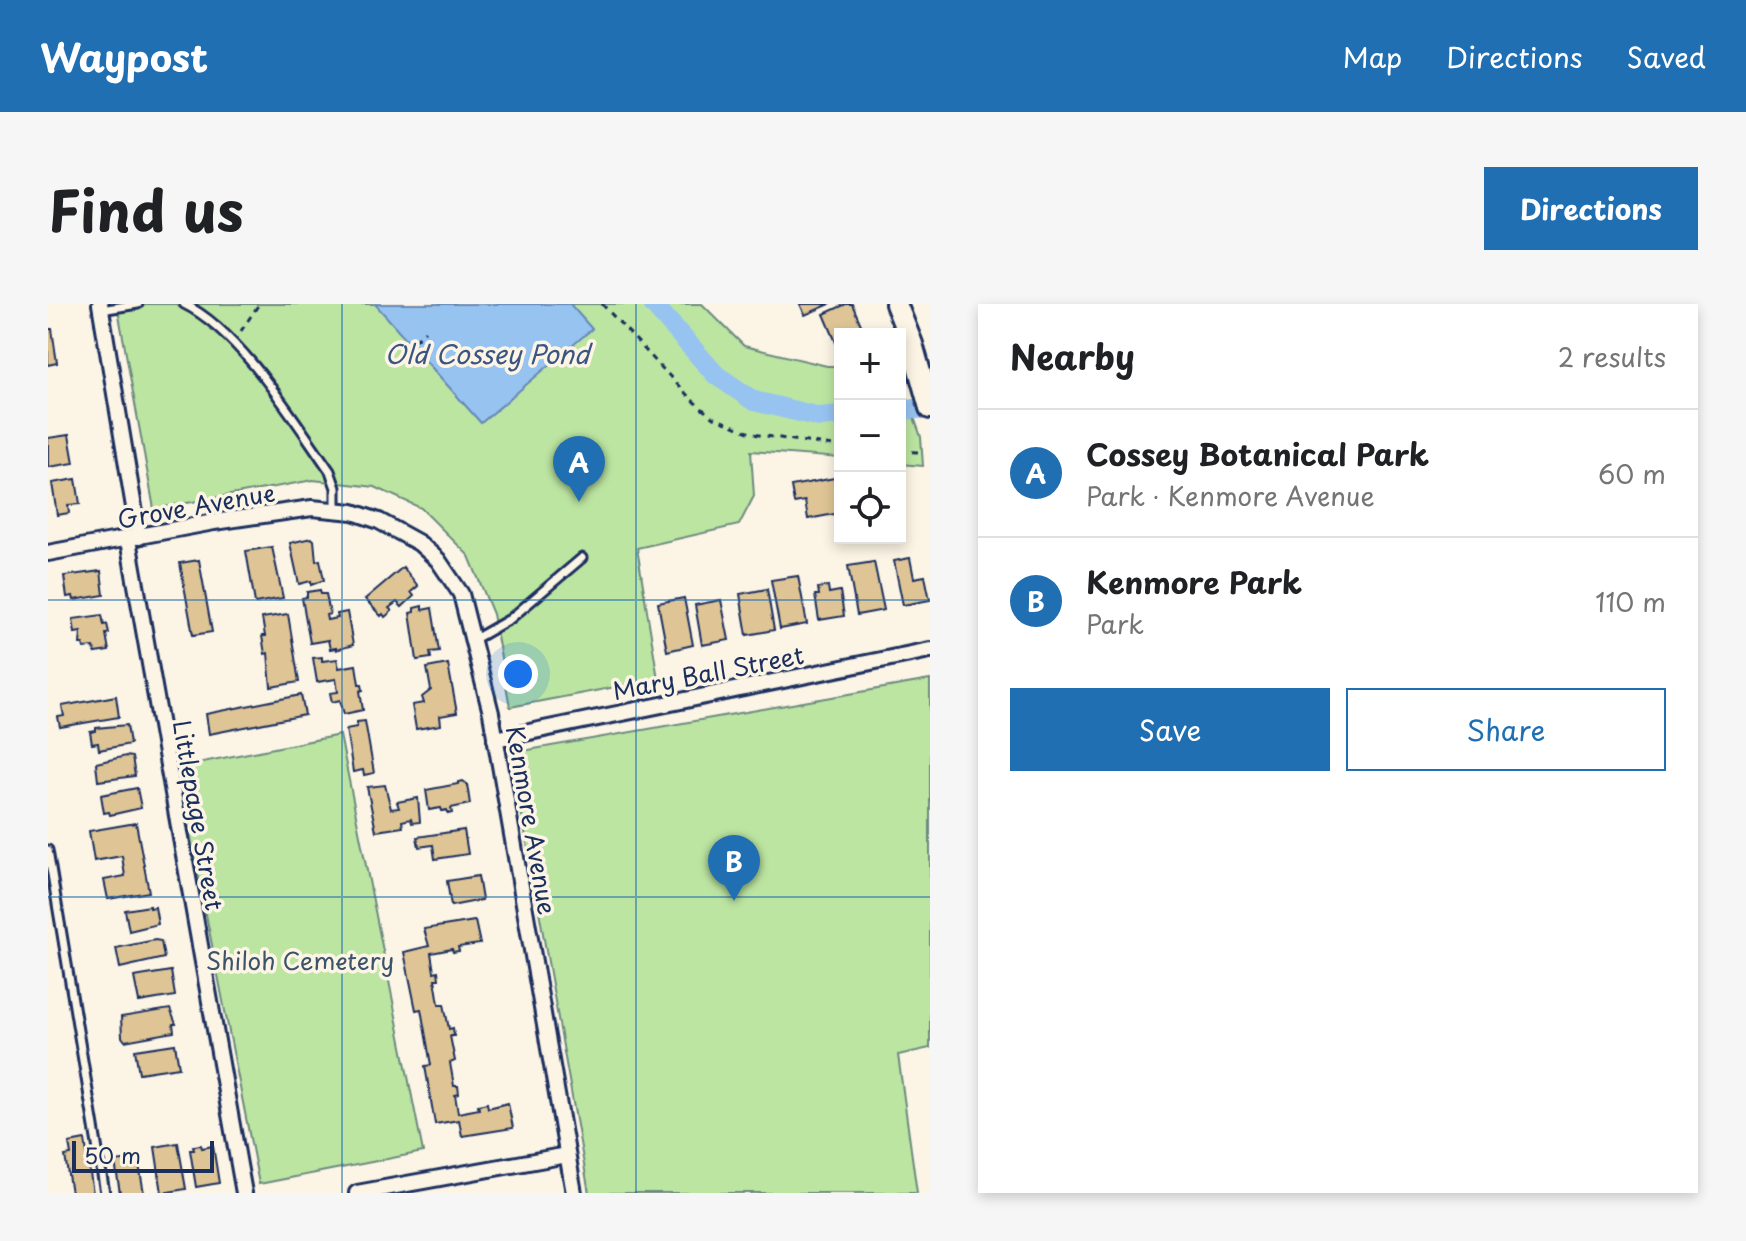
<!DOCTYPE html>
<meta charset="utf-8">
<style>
:root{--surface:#fff;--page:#f6f6f6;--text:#202124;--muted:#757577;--line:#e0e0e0;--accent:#1f6fb2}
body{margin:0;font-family:"Playpen Sans",sans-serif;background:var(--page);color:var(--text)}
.controls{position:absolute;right:24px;top:24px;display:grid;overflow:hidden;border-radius:0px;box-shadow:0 4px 12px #0003}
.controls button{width:72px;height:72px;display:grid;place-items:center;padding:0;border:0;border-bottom:2px solid var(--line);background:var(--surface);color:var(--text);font:40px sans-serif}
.scale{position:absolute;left:24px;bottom:20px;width:142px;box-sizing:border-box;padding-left:8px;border:4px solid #1b2f5e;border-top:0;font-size:22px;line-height:28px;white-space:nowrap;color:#1b2f5e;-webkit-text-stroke:6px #fcf5e5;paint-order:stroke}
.you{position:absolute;left:470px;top:370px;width:28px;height:28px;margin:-20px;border:6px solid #fff;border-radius:50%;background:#1a73e8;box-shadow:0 0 0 12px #1a73e833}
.badge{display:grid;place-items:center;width:52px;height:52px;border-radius:50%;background:var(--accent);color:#fff;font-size:26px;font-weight:700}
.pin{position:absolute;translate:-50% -66px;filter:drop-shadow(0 2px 4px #0008)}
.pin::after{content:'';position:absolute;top:42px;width:28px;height:24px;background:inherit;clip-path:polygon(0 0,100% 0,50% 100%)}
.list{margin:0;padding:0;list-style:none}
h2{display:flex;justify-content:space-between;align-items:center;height:104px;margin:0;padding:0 32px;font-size:34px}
h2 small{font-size:26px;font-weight:400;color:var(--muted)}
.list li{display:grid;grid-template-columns:52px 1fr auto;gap:24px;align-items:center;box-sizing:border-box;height:128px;padding:0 32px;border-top:2px solid var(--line)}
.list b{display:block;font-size:30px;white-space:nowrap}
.list p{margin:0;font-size:26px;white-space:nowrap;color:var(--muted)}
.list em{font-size:26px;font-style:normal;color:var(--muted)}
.actions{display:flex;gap:16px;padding:24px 32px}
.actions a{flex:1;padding:18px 0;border:2px solid var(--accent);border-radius:0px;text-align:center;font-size:28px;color:var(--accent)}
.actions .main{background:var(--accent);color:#fff}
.icon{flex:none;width:44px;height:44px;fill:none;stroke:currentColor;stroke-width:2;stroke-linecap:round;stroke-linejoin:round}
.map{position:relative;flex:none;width:882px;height:889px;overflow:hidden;border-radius:0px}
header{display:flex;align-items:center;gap:48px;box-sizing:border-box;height:112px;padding:0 40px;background:var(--accent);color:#fff}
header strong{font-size:38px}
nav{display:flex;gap:44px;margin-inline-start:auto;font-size:28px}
.intro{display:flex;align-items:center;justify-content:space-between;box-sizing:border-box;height:192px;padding:0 48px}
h1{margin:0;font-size:56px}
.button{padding:20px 36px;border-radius:0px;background:var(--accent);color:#fff;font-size:28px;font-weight:700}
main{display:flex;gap:48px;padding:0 48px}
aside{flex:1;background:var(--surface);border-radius:0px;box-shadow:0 4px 12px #0003}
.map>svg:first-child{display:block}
.green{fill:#bce5a1;stroke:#6c8a80;stroke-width:2}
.water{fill:#97c3f1;stroke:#6588b6;stroke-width:2}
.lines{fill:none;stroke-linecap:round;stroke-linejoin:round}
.canal{stroke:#97c3f1;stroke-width:20}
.building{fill:#dfc595;stroke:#1b2f5e;stroke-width:2}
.lane-casing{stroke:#1b2f5e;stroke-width:13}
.street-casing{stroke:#1b2f5e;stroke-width:20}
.secondary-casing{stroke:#1b2f5e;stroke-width:26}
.path{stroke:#1b2f5e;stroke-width:3;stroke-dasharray:6 6;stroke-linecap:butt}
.lane{stroke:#fcf5e5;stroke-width:7}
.street{stroke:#fcf5e5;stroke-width:14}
.secondary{stroke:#fcf5e5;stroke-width:20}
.grid{fill:none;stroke:#1f6fb2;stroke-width:2;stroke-opacity:0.55}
.labels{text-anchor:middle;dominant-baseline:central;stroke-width:7;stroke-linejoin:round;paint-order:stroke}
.street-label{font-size:24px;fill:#1b2f5e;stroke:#fcf5e5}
.park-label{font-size:24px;fill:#3b536b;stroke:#fcf5e5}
.water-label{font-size:26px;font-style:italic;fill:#3a5483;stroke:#fcf5e5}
</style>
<header>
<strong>Waypost</strong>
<nav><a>Map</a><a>Directions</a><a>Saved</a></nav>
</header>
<div class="intro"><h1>Find us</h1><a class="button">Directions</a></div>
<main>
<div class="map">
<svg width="882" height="889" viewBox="0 0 882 889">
<rect width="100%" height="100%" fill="#fcf5e5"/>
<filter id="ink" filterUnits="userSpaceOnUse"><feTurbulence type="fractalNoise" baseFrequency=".0125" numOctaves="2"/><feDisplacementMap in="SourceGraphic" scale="16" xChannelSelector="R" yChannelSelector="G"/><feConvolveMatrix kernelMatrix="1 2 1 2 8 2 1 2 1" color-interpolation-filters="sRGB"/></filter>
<g filter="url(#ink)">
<!-- green -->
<g class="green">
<path d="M69 0H654L696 42 779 62H792V154L703 147 706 192 691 221 589 244 610 375 462 403 445 310 421 252 373 204 327 183 265 176 106 205Z"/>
<path d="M852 74 873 133 875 162 852 160Z"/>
<path d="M882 376V744L850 751 869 889H541L463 449Z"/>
<path d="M292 431 375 848 211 880 129 463Z"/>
</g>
<!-- water -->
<path class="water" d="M327 0H522L544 25 433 119Z"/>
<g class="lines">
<!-- canal -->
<g class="canal">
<path d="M605 0 668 71 706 97 772 113 792 111"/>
<path d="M852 106 882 104"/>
</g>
</g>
<!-- building -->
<g class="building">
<path d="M752 0H782L757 11Z"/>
<path d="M798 0H804L817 30H792L790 43 776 10Z"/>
<path d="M0 25H4L9 59 0 61Z"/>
<path d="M21 131 26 159 0 163V134Z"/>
<path d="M792 173V209L760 215 757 197 746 199 743 182Z"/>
<path d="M28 175 32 200 20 201 21 209 9 211 4 179Z"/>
<path d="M263 234 266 236 268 257 272 256 276 276 263 281V277L251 280 242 239Z"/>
<path d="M224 243 235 294 207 299 198 247Z"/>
<path d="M862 254 866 274 877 272 882 296 855 301 846 257Z"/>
<path d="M151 256 164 328 145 331 132 259Z"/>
<path d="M826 258 836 306 809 311 800 262Z"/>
<path d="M355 263 370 282 363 288 366 292 354 303 349 298 341 304 344 307 337 313 335 310 333 312 317 295Z"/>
<path d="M53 267 56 291 26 296 25 292 19 293 16 272Z"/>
<path d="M750 272 759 320 732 325 723 276Z"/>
<path d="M780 282 781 289 792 287 796 312 771 316 767 291H771L770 284Z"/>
<path d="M719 285 726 326 699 331 692 290Z"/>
<path d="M272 286 273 290H278L282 310 278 311 279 316 290 314 289 310 299 308 305 341 288 346V344L282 345 280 336 262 339 254 294 259 293V288Z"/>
<path d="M636 294 645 341 619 347 610 299Z"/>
<path d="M673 296 681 336 654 341 647 301Z"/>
<path d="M374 302V306L384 304 391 347 382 348 383 354 369 356 362 309 366 308V304Z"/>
<path d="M240 310 251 378 223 383 220 349 217 350 214 332H217L214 314Z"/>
<path d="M54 311 56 321 59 320 61 329 58 330 61 347 47 349 46 343 36 344 35 340H32L33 328 27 329 25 315Z"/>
<path d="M274 353V357L289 355 291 364 308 361 311 380H314L315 386 312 387 315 406 296 410 292 396 284 398 282 389 290 388 288 375 269 378 265 354Z"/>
<path d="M400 360 409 409 392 412 393 421 368 425 364 401 376 399 374 393 383 386 379 364Z"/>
<path d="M253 391 257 411 161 430 158 410Z"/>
<path d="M68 392 71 413 12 423 10 413 16 412 14 402Z"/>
<path d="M317 417 326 469 316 471 315 466 305 468 298 425 309 423V418Z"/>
<path d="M79 421 82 440 51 446 50 439 44 440 42 428 48 427V424Z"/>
<path d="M78 452 84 453 87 472 50 477 48 459Z"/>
<path d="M415 477 419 480 422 500 403 504 404 509 400 510 399 506 394 507 393 504 381 506 378 486 410 480V478Z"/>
<path d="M337 481 343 505 351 504 349 498 370 494 372 518 364 519 363 515 354 517 355 523 328 527 319 483Z"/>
<path d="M89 484 93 504 62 511 61 508 56 509 53 491Z"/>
<path d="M88 519 101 588 60 595 56 576 77 572 74 552 46 557 41 527Z"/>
<path d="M416 526 420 550 387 555 385 541 371 543 369 533Z"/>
<path d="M430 572 434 596 403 602 399 577Z"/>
<path d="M102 602V604L107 603 110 620 81 627 77 606Z"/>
<path d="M427 617 432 640 410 643 411 647 405 648 404 645 383 649 386 668 390 667 391 675H387L391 700H396L401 725 405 724 406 732H402L407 757 402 759 406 782H410L411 790 407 791 410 809 431 805 430 801 439 799 440 804 460 799 465 824 414 832 411 816 387 820 377 762 383 761 373 705 368 706 356 648 381 642 376 625Z"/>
<path d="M107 636 113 637 116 654 72 664 68 644Z"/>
<path d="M123 667 127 692 91 698 86 673Z"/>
<path d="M122 705 128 720H125L126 728 77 737 74 733 73 713Z"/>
<path d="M127 740 131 763 91 769 87 746Z"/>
<path d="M37 836 45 889H23L17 852 23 851 21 839Z"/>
<path d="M130 839 138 885 114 889 107 843Z"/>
<path d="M153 841 154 844 165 842 171 879 148 883 142 846H146L145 842Z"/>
<path d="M90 855 96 889H72L67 858Z"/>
</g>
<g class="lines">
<!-- lane casing -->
<g class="lane-casing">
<g id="lane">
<path d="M136 0C192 27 246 116 282 167L288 184V206"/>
<path d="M53 6 90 0"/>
<path d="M425 336 462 315 534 254"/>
<path d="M0 546 57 889"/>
</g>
</g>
<!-- street casing -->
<g class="street-casing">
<g id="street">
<path d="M52 0 91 233"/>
<path d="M80 236 196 889"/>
<path d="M0 249 166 218 264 204 305 208 331 217 371 239 390 256 413 290 443 409 526 889"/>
<path d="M447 435 882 346"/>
<path d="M309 889 519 851"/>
</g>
</g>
<!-- secondary casing -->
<g class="secondary-casing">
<path id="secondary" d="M848 0 864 40 882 104"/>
</g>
<!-- path -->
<g class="path">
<path d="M554 0 644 96 664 113 705 130 792 143"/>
<path d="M193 27 211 0"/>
<path d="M358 44 377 27"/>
<path d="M852 147 871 148"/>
</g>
<!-- lane -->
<use href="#lane" class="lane"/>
<!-- street -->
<use href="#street" class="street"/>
<!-- secondary -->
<use href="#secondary" class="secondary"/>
</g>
</g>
<!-- grid -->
<path class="grid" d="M294 0V889M588 0V889M0 296H882M0 593H882"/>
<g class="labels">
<!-- street labels -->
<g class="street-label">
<text transform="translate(148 201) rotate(-10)">Grove Avenue</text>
<text transform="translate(660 368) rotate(-11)">Mary Ball Street</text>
<text transform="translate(151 511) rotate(80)">Littlepage Street</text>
<text transform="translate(484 516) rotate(80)">Kenmore Avenue</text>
</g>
<!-- park labels -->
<g class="park-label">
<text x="252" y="656">Shiloh Cemetery</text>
</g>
<!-- water labels -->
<g class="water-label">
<text x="439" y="49">Old Cossey Pond</text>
</g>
</g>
</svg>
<div class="controls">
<button>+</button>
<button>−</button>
<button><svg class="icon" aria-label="locate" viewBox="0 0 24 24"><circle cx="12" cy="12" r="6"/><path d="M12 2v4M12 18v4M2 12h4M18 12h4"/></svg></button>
</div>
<div class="scale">50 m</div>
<div class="you"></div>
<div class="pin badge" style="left:531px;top:198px">A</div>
<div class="pin badge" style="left:686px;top:597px">B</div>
</div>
<aside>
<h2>Nearby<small>2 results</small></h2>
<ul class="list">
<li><span class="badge">A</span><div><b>Cossey Botanical Park</b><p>Park · Kenmore Avenue</p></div><em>60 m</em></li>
<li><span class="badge">B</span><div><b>Kenmore Park</b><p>Park</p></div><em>110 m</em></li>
</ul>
<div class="actions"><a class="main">Save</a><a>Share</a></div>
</aside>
</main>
